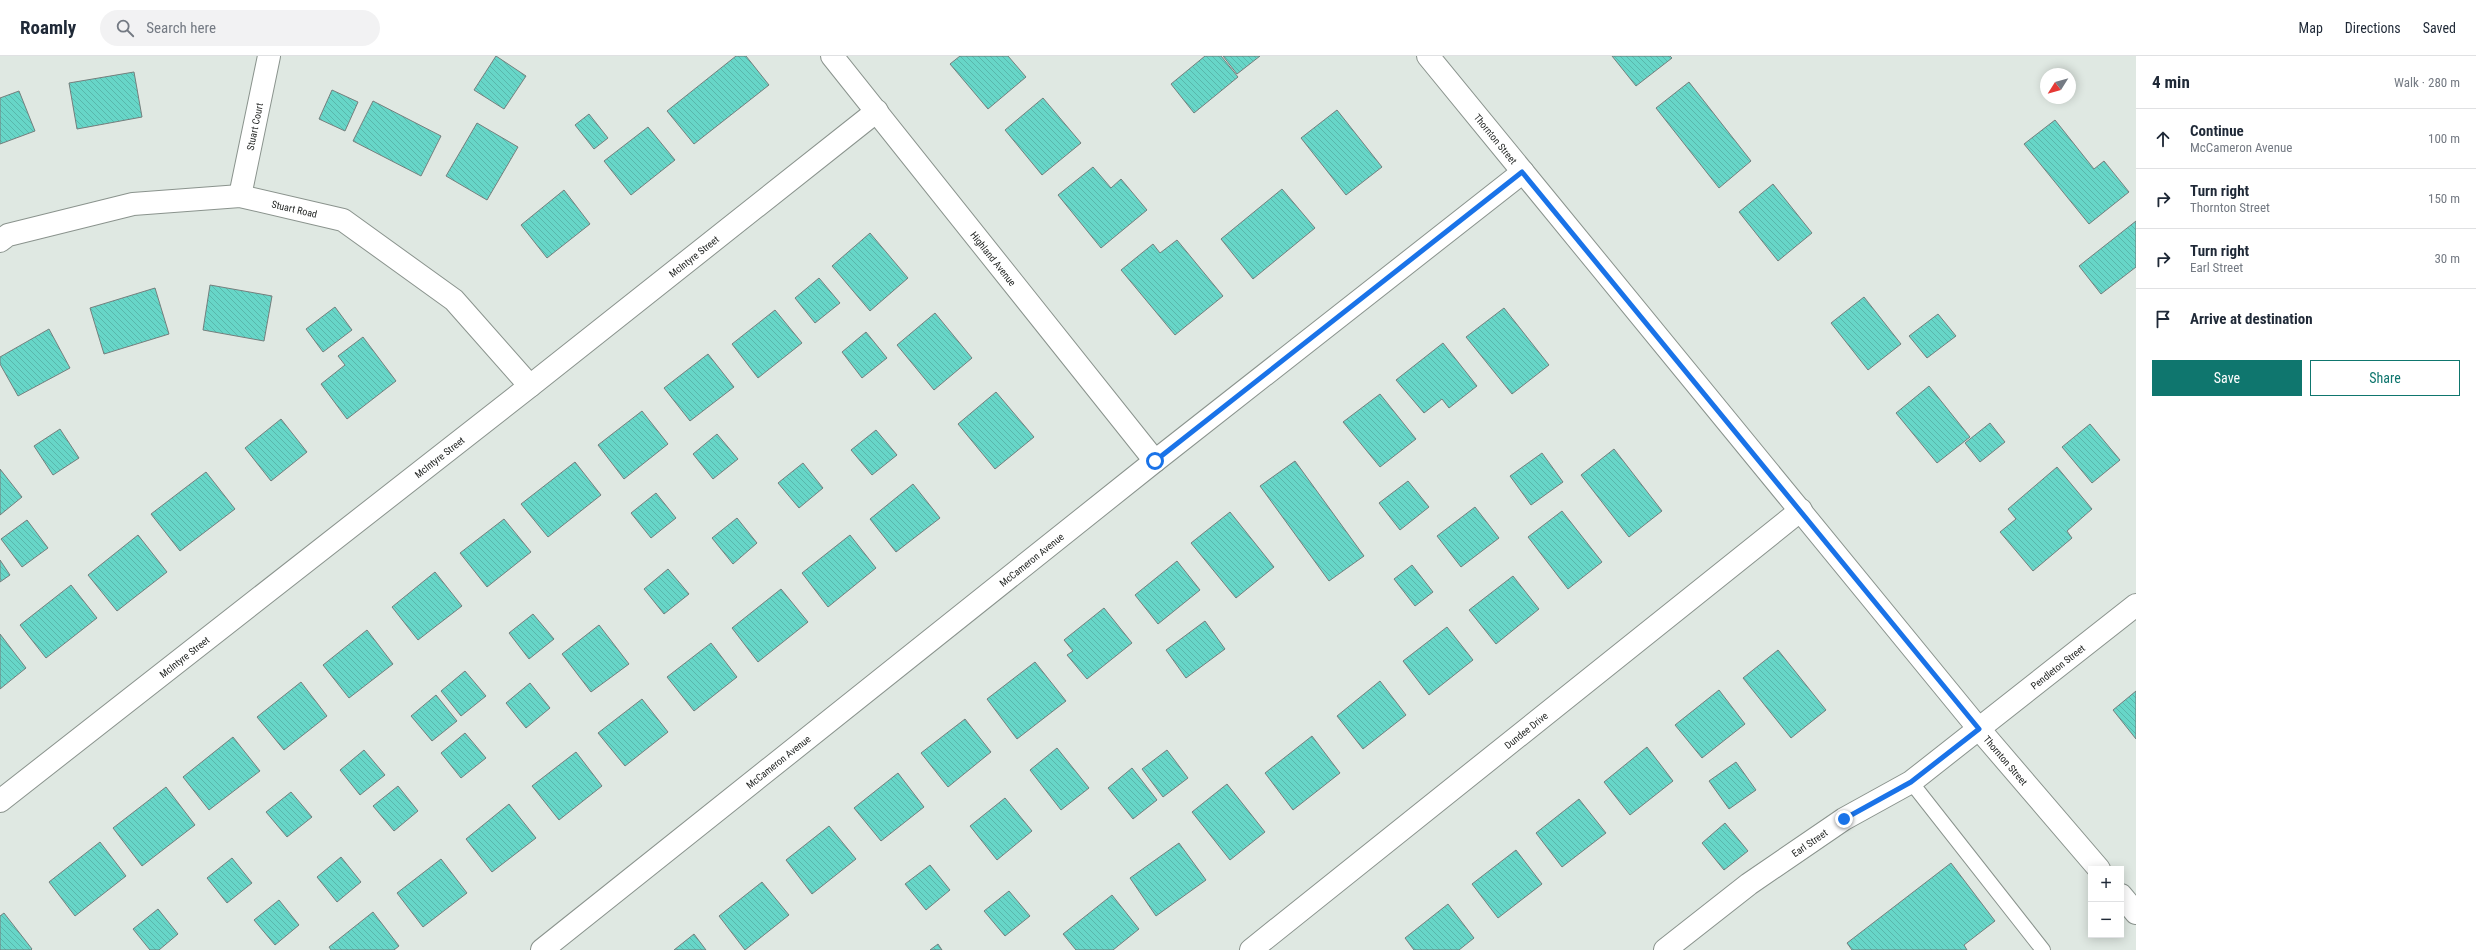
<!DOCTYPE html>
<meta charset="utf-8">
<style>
:root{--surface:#fff;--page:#f2f2f3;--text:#1f2937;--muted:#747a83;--line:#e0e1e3;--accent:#0f766e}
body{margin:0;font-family:"Roboto Condensed",sans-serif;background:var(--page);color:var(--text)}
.controls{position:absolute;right:12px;bottom:12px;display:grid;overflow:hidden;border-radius:0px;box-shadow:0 2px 10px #0003}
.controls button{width:36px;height:36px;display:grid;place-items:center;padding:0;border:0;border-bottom:1px solid var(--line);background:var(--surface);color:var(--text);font:20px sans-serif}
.compass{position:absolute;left:2040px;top:12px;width:36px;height:36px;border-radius:50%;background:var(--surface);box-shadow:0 2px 10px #0003;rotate:233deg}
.stop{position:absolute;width:12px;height:12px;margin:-9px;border:3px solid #1a73e8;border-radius:50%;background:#fff}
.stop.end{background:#1a73e8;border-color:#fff;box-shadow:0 1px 4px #0008}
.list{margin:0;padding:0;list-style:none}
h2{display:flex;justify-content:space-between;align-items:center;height:52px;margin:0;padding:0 16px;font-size:17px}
h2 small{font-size:13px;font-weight:400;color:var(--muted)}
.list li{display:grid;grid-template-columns:26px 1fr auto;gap:12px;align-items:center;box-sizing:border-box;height:60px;padding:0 16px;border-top:1px solid var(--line)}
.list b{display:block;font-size:15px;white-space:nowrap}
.list p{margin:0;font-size:13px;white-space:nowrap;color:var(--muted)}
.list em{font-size:13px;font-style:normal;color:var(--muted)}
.actions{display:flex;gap:8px;padding:12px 16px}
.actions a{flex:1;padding:9px 0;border:1px solid var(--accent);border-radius:0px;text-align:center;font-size:14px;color:var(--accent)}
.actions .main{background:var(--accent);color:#fff}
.icon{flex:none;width:22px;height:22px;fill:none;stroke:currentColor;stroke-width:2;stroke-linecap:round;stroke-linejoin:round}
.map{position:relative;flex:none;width:2136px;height:894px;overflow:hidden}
header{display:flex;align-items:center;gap:24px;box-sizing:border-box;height:56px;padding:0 20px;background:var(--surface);border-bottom:1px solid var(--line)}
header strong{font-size:19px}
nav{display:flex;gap:22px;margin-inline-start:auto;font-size:14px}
.search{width:280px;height:36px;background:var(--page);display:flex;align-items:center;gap:10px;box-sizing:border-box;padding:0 14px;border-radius:22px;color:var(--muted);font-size:15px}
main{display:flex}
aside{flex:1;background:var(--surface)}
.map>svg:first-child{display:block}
.building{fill:url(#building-back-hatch);stroke:#747f7d}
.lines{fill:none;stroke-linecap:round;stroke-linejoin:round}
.service-casing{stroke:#8a938d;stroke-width:16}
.minor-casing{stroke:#8a938d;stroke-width:24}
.tertiary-casing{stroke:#8a938d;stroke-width:24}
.service{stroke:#fff;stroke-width:14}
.minor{stroke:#fff;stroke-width:22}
.tertiary{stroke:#fff;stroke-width:22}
.route{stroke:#1a73e8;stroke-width:5}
.labels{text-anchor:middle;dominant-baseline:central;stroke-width:3;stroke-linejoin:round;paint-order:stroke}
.street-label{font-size:10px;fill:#1e211f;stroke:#dfe8e2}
</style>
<header>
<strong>Roamly</strong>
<div class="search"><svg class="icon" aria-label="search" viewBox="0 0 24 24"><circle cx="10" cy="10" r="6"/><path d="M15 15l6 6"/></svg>Search here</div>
<nav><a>Map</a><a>Directions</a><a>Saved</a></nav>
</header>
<main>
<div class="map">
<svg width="2136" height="894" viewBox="0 0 2136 894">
<defs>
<pattern id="building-back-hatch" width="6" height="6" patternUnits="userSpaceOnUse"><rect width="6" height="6" fill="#67d6c8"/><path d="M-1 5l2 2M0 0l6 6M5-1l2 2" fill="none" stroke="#59b7ab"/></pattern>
</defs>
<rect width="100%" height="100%" fill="#dfe8e2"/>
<!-- building -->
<g class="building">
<path d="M496 0 526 20 504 53 474 34Z"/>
<path d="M736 0H746L769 29 694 88 667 55Z"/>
<path d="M960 0H1008L1026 21 988 53 950 8Z"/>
<path d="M1205 0H1221L1238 21 1194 57 1171 28Z"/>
<path d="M1223 0H1260L1237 18Z"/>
<path d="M1612 0H1670L1672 2 1636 30Z"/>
<path d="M134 16 142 61 77 73 69 27Z"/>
<path d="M1689 26 1751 105 1719 132 1656 52Z"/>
<path d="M332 34 358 46 345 75 319 63Z"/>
<path d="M19 35 35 75 0 88V42Z"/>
<path d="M1043 42 1081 87 1042 119 1005 74Z"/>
<path d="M373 45 441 80 421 120 353 85Z"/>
<path d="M1337 54 1382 111 1346 139 1301 82Z"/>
<path d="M589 58 608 82 594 93 575 69Z"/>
<path d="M2055 64 2094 113 2104 105 2129 136 2089 168 2024 88Z"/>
<path d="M477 67 518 91 487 144 446 120Z"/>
<path d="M648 71 675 104 631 139 604 105Z"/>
<path d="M1093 111 1111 132 1121 123 1147 154 1101 192 1058 139Z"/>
<path d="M1773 128 1812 177 1778 205 1739 156Z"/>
<path d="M1282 133 1315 172 1253 223 1221 183Z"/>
<path d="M564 134 590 168 547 202 521 169Z"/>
<path d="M2136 165V211L2101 238 2079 210Z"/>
<path d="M870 177 908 222 870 255 832 210Z"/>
<path d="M1177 184 1223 240 1175 279 1121 214 1153 188 1160 197Z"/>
<path d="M819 222 840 247 815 267 795 242Z"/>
<path d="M210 229 272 240 264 285 203 274Z"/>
<path d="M155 232 169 278 104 298 90 252Z"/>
<path d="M1864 241 1901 288 1868 314 1831 267Z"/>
<path d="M335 251 352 274 323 296 306 273Z"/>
<path d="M1504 252 1549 309 1512 338 1466 281Z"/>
<path d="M775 254 802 287 758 322 732 288Z"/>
<path d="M935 257 972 302 934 334 897 289Z"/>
<path d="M1938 258 1956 280 1927 302 1909 280Z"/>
<path d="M49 273 70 312 18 340 0 308V301Z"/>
<path d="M866 276 887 302 862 322 842 296Z"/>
<path d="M363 281 396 325 347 363 321 328 345 309 338 300Z"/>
<path d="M1443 287 1477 330 1449 352 1442 343 1424 357 1396 324Z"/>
<path d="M708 298 734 331 690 365 664 332Z"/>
<path d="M1929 330 1970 381 1937 407 1896 357Z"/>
<path d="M996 336 1034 381 995 413 958 368Z"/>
<path d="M1380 338 1416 383 1380 411 1343 366Z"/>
<path d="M642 355 668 388 624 423 598 389Z"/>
<path d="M281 363 307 396 271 425 245 392Z"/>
<path d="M1990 367 2005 386 1980 406 1965 387Z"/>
<path d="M2090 368 2120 404 2092 427 2062 391Z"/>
<path d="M60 373 79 402 53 419 34 390Z"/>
<path d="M876 374 897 399 872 419 851 394Z"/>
<path d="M717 378 738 403 713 423 693 398Z"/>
<path d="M1614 393 1662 455 1629 481 1581 419Z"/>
<path d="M1542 397 1563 426 1531 449 1510 420Z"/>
<path d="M1295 405 1364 500 1329 525 1260 430Z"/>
<path d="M575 406 601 439 548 481 521 448Z"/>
<path d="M803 407 823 432 799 452 778 427Z"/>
<path d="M2057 411 2092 453 2067 475 2072 482 2033 515 2000 476 2016 463 2008 453Z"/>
<path d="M0 413 22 441 0 459Z"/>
<path d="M206 416 235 453 180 495 151 458Z"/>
<path d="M1408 425 1429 451 1400 474 1379 447Z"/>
<path d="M913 428 940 462 896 496 870 463Z"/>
<path d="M656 437 676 462 651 482 631 457Z"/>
<path d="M1475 451 1499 482 1461 511 1437 480Z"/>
<path d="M1562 455 1602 506 1568 533 1528 481Z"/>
<path d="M1230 456 1274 511 1236 542 1191 487Z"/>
<path d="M737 462 757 487 733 508 712 482Z"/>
<path d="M504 463 531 496 487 531 460 497Z"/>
<path d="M27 464 48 492 22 511 1 483Z"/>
<path d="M138 479 167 516 117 555 88 519Z"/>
<path d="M850 479 876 512 828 551 802 517Z"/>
<path d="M0 504 10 519 0 526Z"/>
<path d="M1177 505 1200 534 1158 568 1135 539Z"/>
<path d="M1412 509 1433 536 1415 550 1394 523Z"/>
<path d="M668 513 689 538 664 558 644 533Z"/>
<path d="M435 516 462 550 418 584 392 551Z"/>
<path d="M1513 520 1539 553 1496 588 1469 554Z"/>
<path d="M71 529 97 562 46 602 20 569Z"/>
<path d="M781 533 808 566 758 606 732 572Z"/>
<path d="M1104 552 1132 587 1087 623 1067 599 1073 595 1064 584Z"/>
<path d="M533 558 554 583 529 603 509 577Z"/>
<path d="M1205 565 1225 593 1186 622 1166 594Z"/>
<path d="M599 569 629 608 591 636 562 598Z"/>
<path d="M1447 571 1473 604 1429 639 1403 605Z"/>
<path d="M367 574 393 608 349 642 323 609Z"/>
<path d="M0 578 26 612 0 633Z"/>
<path d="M711 587 737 621 694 655 667 621Z"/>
<path d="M1778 594 1826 654 1791 682 1743 622Z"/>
<path d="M1035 606 1066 645 1017 683 987 643Z"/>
<path d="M465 615 486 640 461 660 441 635Z"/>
<path d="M1380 625 1406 659 1363 693 1337 660Z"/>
<path d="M301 626 327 660 284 694 257 661Z"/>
<path d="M530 627 550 652 526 672 506 647Z"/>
<path d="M1719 634 1745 668 1702 702 1675 669Z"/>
<path d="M2136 635V683L2113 654Z"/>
<path d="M436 639 457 665 432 685 411 660Z"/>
<path d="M642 643 668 676 625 710 598 677Z"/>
<path d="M965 663 991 696 948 731 921 697Z"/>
<path d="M465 677 486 702 461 722 441 697Z"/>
<path d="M1312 680 1340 717 1293 754 1265 717Z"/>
<path d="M233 681 260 715 209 754 183 721Z"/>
<path d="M1647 691 1673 725 1630 759 1604 726Z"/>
<path d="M1057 692 1089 732 1061 754 1030 714Z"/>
<path d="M364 694 385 719 360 739 340 714Z"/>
<path d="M1167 694 1188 722 1163 741 1142 713Z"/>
<path d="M576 696 602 730 559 764 532 730Z"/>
<path d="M1736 706 1756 734 1729 753 1709 725Z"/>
<path d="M1132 712 1157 744 1133 763 1108 732Z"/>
<path d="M898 717 924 751 881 785 854 752Z"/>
<path d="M1227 728 1265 776 1230 804 1192 756Z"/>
<path d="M398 730 418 755 394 775 373 750Z"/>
<path d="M166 731 195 769 142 810 113 772Z"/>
<path d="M291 736 312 761 287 781 266 756Z"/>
<path d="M1005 742 1032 775 997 804 970 770Z"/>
<path d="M1579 743 1606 777 1562 811 1536 777Z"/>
<path d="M509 748 536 782 492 816 466 783Z"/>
<path d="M1725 767 1748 795 1724 814 1702 787Z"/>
<path d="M829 770 856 803 812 838 786 804Z"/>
<path d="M100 786 126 820 75 860 49 826Z"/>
<path d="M1179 787 1206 824 1156 860 1130 822Z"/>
<path d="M1516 794 1542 828 1498 862 1472 828Z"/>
<path d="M341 801 361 826 337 846 317 821Z"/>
<path d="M232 802 252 827 227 847 207 822Z"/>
<path d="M441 803 467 837 423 871 397 837Z"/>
<path d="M1951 807 1995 865 1964 889 1967 894H1852L1847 887Z"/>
<path d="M930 809 950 834 926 854 905 828Z"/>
<path d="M762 826 789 859 745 894 719 860Z"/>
<path d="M1009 835 1030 860 1005 880 984 855Z"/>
<path d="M1112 839 1139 873 1113 894H1076L1063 878Z"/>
<path d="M279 844 299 869 275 889 254 864Z"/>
<path d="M1448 848 1474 882 1459 894H1414L1405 882Z"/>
<path d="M158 853 178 878 159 894H150L133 873Z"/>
<path d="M373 856 399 890 394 894H331L329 891Z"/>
<path d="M4 857 32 893 31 894H0V860Z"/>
<path d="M694 878 706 894H674Z"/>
<path d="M938 888 942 894H930Z"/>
</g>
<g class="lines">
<!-- service casing -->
<g class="service-casing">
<path id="service" d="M1911 726 2043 894"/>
</g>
<!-- minor casing -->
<g class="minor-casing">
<g id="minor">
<path id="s1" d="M832 0 1155 405"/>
<path id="s2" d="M240 140 269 0"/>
<path id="s3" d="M0 185 8 179 133 148 240 140 343 164 454 244 530 330"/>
<path id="s4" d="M0 745 530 330 877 55"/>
<path id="s5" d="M542 894 1155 405 1523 116"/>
<path id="s6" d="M1251 894 1801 454"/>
<path id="s7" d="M1665 894 1749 828 1844 763 1911 726 2136 549"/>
</g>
</g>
<!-- tertiary casing -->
<g class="tertiary-casing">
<g id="tertiary">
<path id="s8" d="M1428 0 1979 673 2099 813"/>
<path d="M2121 839 2136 857"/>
</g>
</g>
<!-- service -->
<use href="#service" class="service"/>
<!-- minor -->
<use href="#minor" class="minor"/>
<!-- tertiary -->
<use href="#tertiary" class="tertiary"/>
</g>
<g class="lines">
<!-- route -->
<path class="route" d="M1155 405 1522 116 1979 673 1911 726 1844 763"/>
</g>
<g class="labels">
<!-- street labels -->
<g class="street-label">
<text stroke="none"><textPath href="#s2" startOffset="71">Stuart Court</textPath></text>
<text stroke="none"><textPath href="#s8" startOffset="107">Thornton Street</textPath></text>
<text stroke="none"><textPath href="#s3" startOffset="302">Stuart Road</textPath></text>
<text stroke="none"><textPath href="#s4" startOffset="882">McIntyre Street</textPath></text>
<text stroke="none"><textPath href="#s1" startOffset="259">Highland Avenue</textPath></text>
<text stroke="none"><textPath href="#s4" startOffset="558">McIntyre Street</textPath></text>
<text stroke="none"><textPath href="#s5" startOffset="626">McCameron Avenue</textPath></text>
<text stroke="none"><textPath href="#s4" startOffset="234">McIntyre Street</textPath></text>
<text stroke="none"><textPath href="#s7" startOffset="485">Pendleton Street</textPath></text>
<text stroke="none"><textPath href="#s6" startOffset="352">Dundee Drive</textPath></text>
<text stroke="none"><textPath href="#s8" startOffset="911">Thornton Street</textPath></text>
<text stroke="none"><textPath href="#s5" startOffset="302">McCameron Avenue</textPath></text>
<text stroke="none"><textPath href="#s7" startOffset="180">Earl Street</textPath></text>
</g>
</g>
</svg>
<div class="controls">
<button>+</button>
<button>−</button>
</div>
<svg class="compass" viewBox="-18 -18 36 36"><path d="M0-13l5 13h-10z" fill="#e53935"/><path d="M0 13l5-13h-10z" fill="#747a83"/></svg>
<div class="stop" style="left:1155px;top:405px"></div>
<div class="stop end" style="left:1844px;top:763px"></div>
</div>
<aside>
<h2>4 min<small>Walk · 280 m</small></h2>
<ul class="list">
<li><svg class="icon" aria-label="ahead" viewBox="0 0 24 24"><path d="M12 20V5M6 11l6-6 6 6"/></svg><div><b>Continue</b><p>McCameron Avenue</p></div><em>100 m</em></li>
<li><svg class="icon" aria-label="right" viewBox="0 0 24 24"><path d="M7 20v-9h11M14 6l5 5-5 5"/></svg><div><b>Turn right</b><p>Thornton Street</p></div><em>150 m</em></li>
<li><svg class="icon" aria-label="right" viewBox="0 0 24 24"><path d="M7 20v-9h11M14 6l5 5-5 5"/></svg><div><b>Turn right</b><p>Earl Street</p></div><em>30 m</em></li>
<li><svg class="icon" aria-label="arrive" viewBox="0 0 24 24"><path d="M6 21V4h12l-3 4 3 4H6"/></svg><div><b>Arrive at destination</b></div></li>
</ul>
<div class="actions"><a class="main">Save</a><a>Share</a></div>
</aside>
</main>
